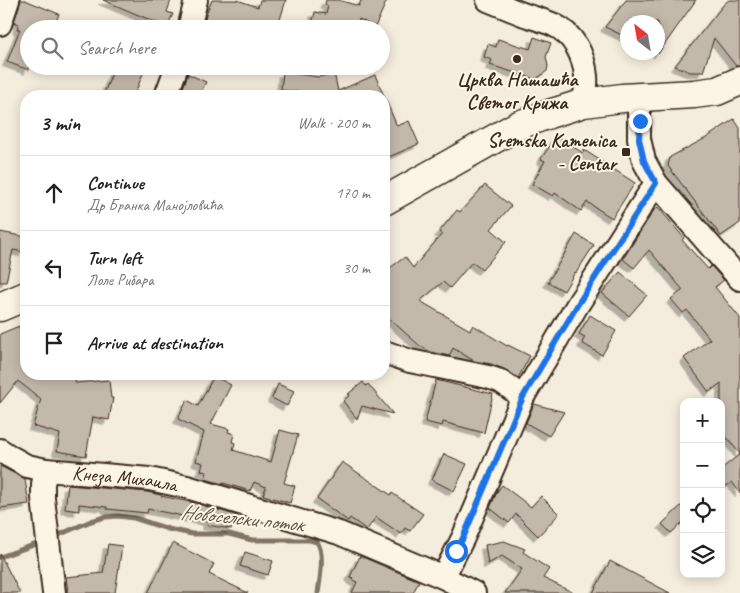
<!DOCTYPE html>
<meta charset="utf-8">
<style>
:root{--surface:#fff;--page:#f2f2f2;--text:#202124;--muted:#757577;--line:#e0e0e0}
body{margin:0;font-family:Caveat,sans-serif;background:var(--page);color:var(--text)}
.controls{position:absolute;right:15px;bottom:15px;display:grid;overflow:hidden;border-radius:10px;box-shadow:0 2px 12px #0003}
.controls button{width:45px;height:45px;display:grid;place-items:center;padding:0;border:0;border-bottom:1px solid var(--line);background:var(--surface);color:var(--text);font:25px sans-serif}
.compass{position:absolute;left:620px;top:15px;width:45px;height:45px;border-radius:50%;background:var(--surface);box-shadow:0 2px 12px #0003;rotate:329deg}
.stop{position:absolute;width:15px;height:15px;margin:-11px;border:4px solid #1a73e8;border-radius:50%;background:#fff}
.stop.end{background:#1a73e8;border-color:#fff;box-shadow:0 1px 5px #0008}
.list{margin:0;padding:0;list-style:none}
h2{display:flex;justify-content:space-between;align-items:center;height:65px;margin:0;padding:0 20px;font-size:21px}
h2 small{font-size:16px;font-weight:400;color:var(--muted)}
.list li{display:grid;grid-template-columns:32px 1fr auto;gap:15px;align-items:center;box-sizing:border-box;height:75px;padding:0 20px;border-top:1px solid var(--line)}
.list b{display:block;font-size:19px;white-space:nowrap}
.list p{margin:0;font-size:16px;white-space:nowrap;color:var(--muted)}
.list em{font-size:16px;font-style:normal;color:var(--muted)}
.icon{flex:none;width:28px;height:28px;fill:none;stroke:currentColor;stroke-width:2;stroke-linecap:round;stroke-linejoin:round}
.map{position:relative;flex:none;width:740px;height:593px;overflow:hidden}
.search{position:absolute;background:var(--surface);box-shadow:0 2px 12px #0003;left:20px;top:20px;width:370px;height:55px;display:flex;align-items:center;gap:12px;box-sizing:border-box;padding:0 18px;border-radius:28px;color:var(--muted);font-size:19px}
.panel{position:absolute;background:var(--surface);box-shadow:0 2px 12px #0003;left:20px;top:90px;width:370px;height:290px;border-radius:20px}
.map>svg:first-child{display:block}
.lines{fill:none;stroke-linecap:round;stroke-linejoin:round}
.stream{stroke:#817466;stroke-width:5}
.building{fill:#c3b9aa;stroke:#3b2a1e;filter:url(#shadow)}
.minor-casing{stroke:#3b2a1e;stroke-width:26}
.major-casing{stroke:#3b2a1e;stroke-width:31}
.minor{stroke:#fcf5e5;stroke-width:22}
.major{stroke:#fcf5e5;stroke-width:28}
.route{stroke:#1a73e8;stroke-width:6}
.poi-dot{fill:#3b2a1e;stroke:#fcf5e5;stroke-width:2}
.labels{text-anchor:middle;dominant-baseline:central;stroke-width:4;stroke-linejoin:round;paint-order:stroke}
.poi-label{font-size:20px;font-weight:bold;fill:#3b2a1e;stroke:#fcf5e5}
.street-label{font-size:20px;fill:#3b2a1e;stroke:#fcf5e5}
.water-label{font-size:21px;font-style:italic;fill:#645548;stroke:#fcf5e5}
</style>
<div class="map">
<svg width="740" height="593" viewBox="0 0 740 593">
<defs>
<filter id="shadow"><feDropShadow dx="-4.5" dy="4.5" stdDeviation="0" flood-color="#0004"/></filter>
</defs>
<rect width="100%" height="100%" fill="#f4eddd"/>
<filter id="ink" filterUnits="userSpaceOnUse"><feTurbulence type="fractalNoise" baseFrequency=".02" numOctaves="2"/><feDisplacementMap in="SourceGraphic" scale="10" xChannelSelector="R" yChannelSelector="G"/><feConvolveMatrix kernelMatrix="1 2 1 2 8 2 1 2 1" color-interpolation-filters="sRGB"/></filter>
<g filter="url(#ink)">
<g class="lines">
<!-- stream -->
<g class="stream">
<path d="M54 537 91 521 105 517 118 516 134 518 168 529 192 534H229L252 540H310L317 542C325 553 320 579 318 593"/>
<path d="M0 557 42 542"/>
</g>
</g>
<!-- building -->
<g class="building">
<path d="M21 0H25L59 14 53 29H29V70L7 62 20 29H17L19 24 14 22Z"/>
<path d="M103 0H171L167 12 173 14 167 27Z"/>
<path d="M212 0H237L258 7 260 0H286L277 29H203L206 15Z"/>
<path d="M326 0H338L359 6 361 0H387L375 27 359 19 356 29H311L315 12 326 14 328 6 325 4Z"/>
<path d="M626 0H696L658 54V22H628V38L605 27Z"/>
<path d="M729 0H740V66H736L714 38 703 72H690L675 66 724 4Z"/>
<path d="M534 37 551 43 546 57 548 66 547 71 539 77 535 79 490 65 492 60 484 57 488 44 496 47 498 39 530 49Z"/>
<path d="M115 66H146L134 96H103Z"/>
<path d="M283 72 319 77 334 73 338 91 375 75 397 126 409 121 419 144 384 159V96H321V95L281 90Z"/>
<path d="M188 74 206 82 199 96H180Z"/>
<path d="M734 119 740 128V223L721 236 668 166 670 157 706 138Z"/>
<path d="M556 136 583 153 584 150 635 183 612 218 587 202 581 211 555 193 553 196 532 184 545 161 541 159Z"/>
<path d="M485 185 511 206 491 229 506 242 482 270 472 262 450 288 443 282 420 301 470 330 473 325 507 346 508 345 530 356 518 378 504 369 491 364 474 361 453 348 449 356 431 352 420 346 384 314V272L405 257 413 268 442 234 439 232 457 210 460 212Z"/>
<path d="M658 207 684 238 682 240 708 269 711 266 724 280 715 287 740 318V454L721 430V383L709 392 684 358 710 339 687 310 683 313 671 299 683 290 649 250 634 268 623 259 654 210Z"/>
<path d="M0 232 26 237 24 252 13 250 6 282H0Z"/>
<path d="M576 234 594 245 576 273 575 272 564 291 548 282Z"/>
<path d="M620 272 647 295 629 316 602 293Z"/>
<path d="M590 315 616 331 602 355 582 343 585 337 579 334Z"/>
<path d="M19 326 20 330 26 327V374H69L77 376 75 383 109 380 111 398H113L109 420 93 417 86 456 57 451 60 434 33 426 41 399 18 381 0 403V334Z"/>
<path d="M214 376 231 385 211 424 229 429 228 432 234 434 232 442 235 443 233 450 271 462 280 430 298 435 284 483 295 486 290 503 263 495 266 487 254 482 250 491 223 483V484L205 479 207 472 201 471 203 463 196 461 204 432 178 419 187 400 198 406Z"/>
<path d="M436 380 493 394 484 433 443 422 442 426 425 422Z"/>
<path d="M363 382 366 386 368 384 393 414 362 406 357 419 343 401 350 395 348 394Z"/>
<path d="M278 384 294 391 287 406 272 398Z"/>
<path d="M534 404 564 412 549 436 526 423Z"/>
<path d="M444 454 467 464 454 491 432 480Z"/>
<path d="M740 454V493L732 482 721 490V469Z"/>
<path d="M342 462 391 495 392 493 423 514 410 531 405 528 401 534 376 517 367 530 350 518 348 521 317 499Z"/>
<path d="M0 466 25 479 29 504 0 508Z"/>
<path d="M68 485 147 492 161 495V496L195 503 238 516 231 529 207 525 208 521 148 509 147 513 107 509V507L79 504V511L65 509Z"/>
<path d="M502 485 531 507 541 496 559 514 538 536 516 514 509 523 490 508 497 492Z"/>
<path d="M684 503V521L671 533 662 524Z"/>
<path d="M504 541 525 549 523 552 549 569 543 578 574 593H505L522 569 502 556 488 564 485 545Z"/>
<path d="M173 543 214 564 209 574 248 593H148Z"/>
<path d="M108 544 122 546 115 593H68L66 577 103 573Z"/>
<path d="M245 552 273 561 268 575 240 566Z"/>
<path d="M0 554 20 593H0Z"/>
<path d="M360 556 419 581 413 593H352L357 582 352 580 353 578 350 577Z"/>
<path d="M610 561 670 593H593Z"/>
</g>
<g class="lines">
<!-- minor casing -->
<g class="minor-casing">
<g id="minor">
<path d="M488 0C500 5 512 10 525 15 534 18 545 21 554 25 573 34 584 55 586 76 587 85 585 94 584 103"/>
<path d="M0 24 8 0"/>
<path d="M189 29 196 0"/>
<path d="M166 96 177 66"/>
<path d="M639 96V139L644 161 656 183 714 250 740 279"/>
<path d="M384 352 410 361 488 377 500 381 523 397"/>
<path id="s1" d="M0 450 9 456 27 466 46 470 149 479 187 487 339 533 443 577 474 593"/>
<path d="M46 470 43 484V498L54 593"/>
<path d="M443 577 463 538 523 397 578 304 656 183"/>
</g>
</g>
<!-- major casing -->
<g class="major-casing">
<g id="major">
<path d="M384 201 519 125 549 114 584 103 622 98 694 94 717 91 740 81"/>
<path d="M0 307 26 296"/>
</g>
</g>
<!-- minor -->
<use href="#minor" class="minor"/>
<!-- major -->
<use href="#major" class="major"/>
</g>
</g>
<g class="lines" filter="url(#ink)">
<!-- route -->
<path class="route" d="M456 551 463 538 523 397 578 304 656 183 644 161 639 139 640 121"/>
</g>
<!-- markers -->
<g class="poi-dot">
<circle cx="517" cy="59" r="5"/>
<rect x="621" y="147" width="10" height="10" rx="2.5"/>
</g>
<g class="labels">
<!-- poi labels -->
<g class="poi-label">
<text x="517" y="79">Црква Нашашћа<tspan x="517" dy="23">Светог Крижа</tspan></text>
<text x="616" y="140" text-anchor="end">Sremska Kamenica<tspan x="616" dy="23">- Centar</tspan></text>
</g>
<!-- street labels -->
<g class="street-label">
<text stroke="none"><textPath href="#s1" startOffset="130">Кнеза Михаила</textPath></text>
</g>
<!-- water labels -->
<g class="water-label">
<text transform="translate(242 518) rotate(6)">Новоселски поток</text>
</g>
</g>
</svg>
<div class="controls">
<button>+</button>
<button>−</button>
<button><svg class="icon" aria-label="locate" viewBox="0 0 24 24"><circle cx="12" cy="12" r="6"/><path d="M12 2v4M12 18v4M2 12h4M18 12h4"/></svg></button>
<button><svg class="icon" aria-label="layers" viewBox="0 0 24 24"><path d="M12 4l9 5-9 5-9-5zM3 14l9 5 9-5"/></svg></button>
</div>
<svg class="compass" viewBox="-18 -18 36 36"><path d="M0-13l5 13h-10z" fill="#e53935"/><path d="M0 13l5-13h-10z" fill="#757577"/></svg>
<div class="stop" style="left:456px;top:551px"></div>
<div class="stop end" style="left:640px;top:121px"></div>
<div class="search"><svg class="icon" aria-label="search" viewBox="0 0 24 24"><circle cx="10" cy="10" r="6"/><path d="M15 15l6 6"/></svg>Search here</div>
<section class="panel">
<h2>3 min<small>Walk · 200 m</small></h2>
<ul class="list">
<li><svg class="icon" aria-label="ahead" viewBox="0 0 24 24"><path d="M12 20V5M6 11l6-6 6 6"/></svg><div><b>Continue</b><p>Др Бранка Манојловића</p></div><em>170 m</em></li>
<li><svg class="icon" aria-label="left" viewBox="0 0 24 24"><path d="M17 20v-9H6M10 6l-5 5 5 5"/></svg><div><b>Turn left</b><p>Лоле Рибара</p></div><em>30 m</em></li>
<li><svg class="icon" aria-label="arrive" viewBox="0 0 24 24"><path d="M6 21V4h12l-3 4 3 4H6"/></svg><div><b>Arrive at destination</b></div></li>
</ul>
</section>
</div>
